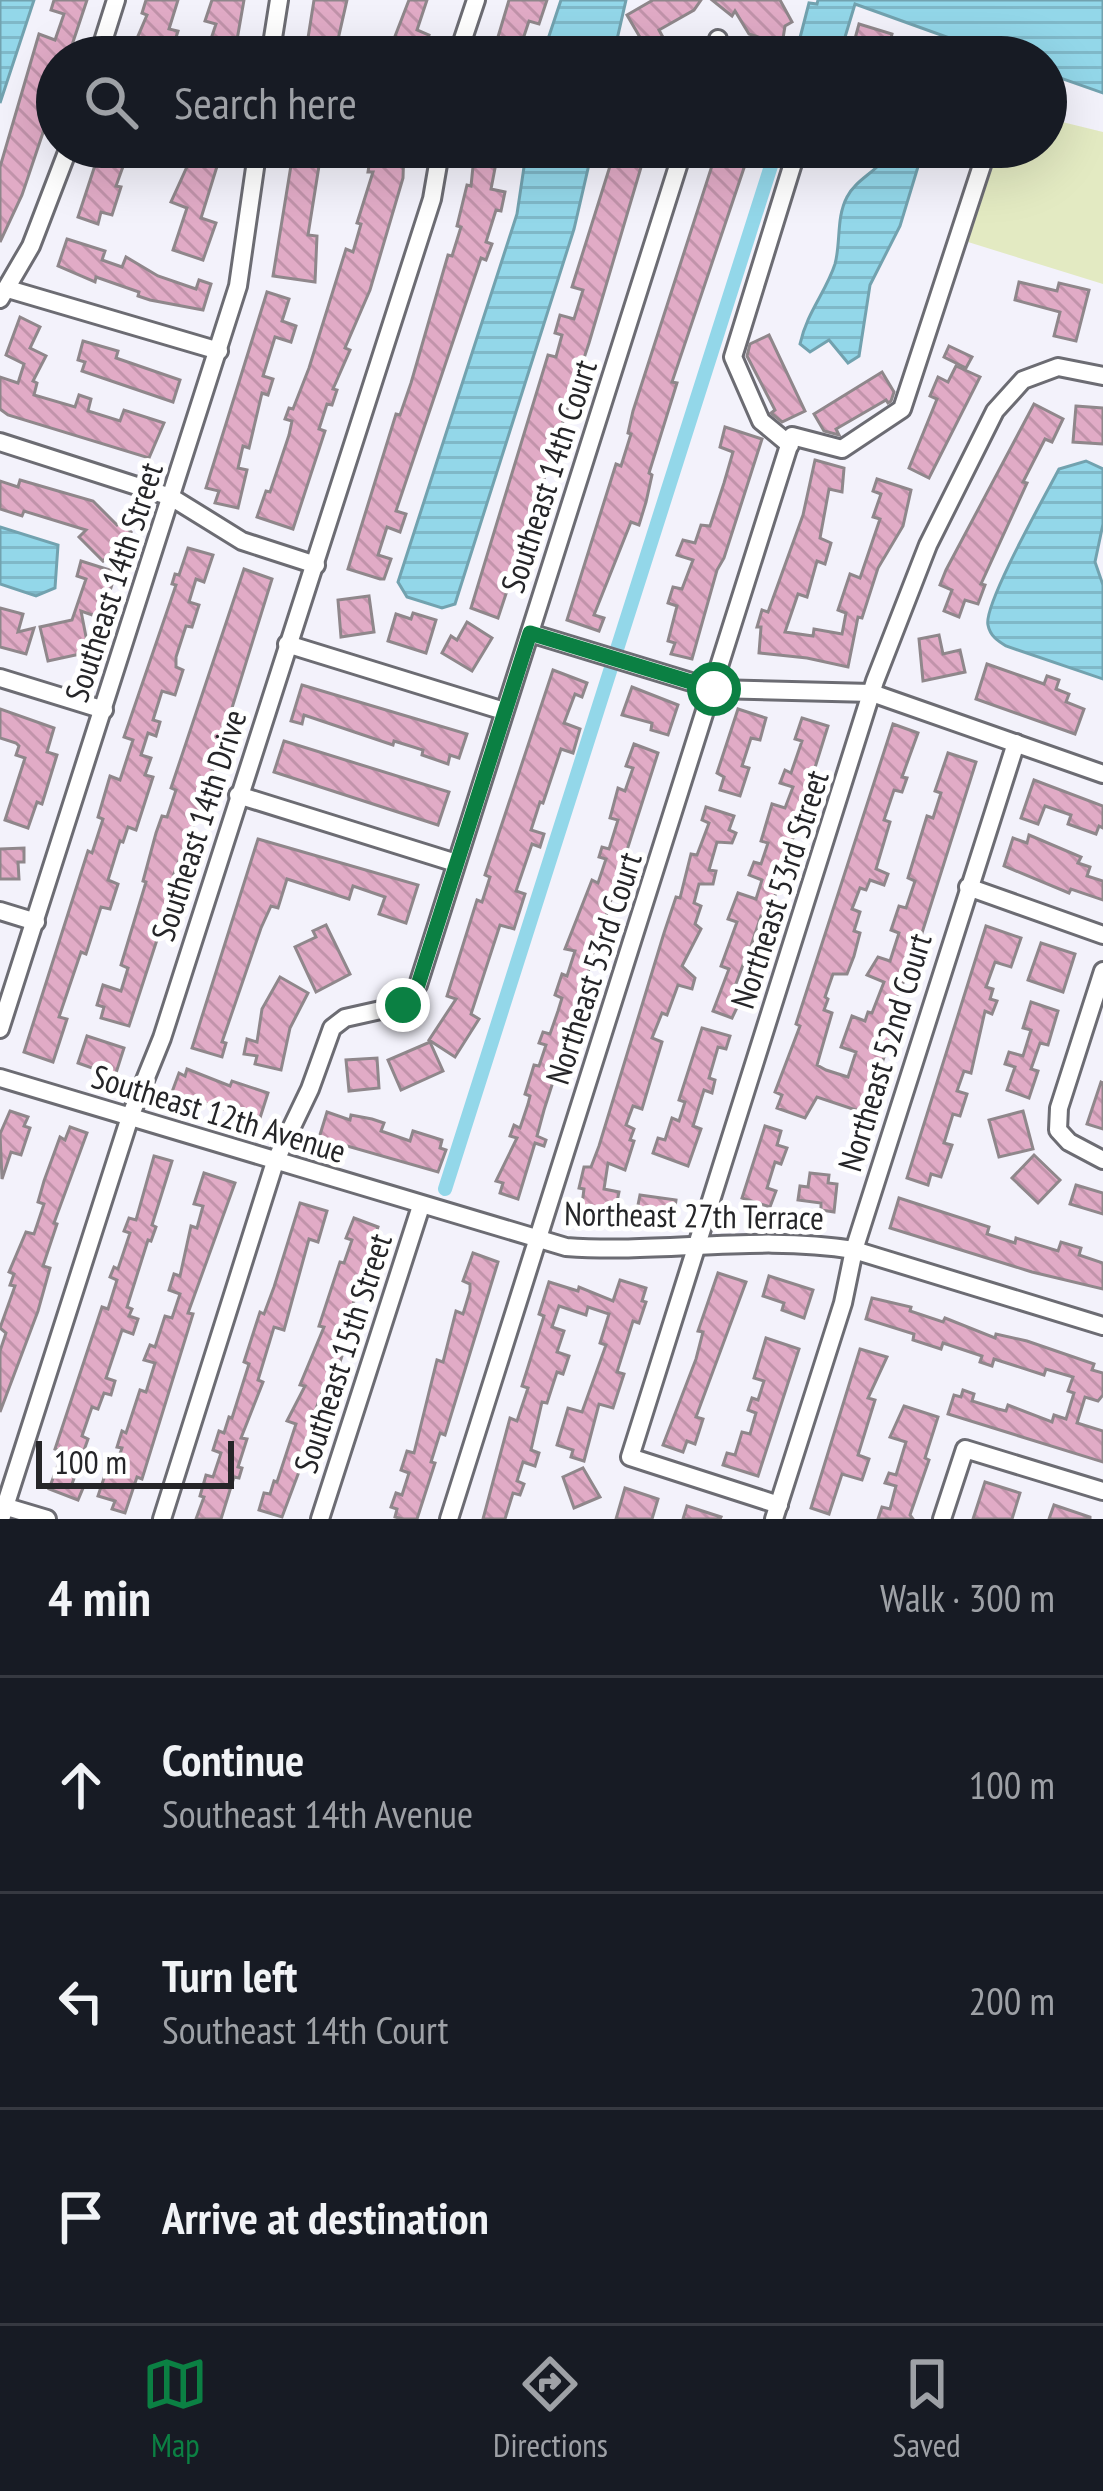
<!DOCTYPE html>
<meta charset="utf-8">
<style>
:root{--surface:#171b24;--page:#20242c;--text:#f1f3f6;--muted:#9ea1a6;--line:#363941;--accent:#0b8043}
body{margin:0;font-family:"PT Sans Narrow",sans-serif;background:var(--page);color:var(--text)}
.scale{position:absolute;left:36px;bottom:30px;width:198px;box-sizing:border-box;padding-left:12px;border:6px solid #252528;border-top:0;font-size:33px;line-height:42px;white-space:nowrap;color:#252528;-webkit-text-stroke:9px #fff;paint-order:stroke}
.stop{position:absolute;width:36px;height:36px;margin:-27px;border:9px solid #0b8043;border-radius:50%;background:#fff}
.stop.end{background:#0b8043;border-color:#fff;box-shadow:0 3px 12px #0008}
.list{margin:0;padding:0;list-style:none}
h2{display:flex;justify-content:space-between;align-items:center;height:156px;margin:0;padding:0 48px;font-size:51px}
h2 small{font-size:39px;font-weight:400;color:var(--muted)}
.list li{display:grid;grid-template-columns:78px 1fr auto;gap:36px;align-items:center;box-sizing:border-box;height:216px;padding:0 48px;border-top:3px solid var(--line)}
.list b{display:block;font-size:45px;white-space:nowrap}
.list p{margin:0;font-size:39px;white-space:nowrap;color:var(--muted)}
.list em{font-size:39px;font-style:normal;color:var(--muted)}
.icon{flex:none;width:66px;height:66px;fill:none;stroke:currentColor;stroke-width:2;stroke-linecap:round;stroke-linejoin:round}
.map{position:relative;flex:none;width:1103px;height:1519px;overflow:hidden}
.search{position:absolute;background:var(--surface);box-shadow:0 12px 48px #0002;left:36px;right:36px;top:36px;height:132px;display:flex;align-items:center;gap:30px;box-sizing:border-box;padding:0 42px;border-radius:66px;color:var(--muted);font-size:45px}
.sheet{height:804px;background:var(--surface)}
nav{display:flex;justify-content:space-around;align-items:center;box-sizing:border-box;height:168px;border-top:3px solid var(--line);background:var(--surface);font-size:33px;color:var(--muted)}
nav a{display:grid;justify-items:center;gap:6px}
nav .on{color:var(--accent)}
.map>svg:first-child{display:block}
.green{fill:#e3eac2}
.water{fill:url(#water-rules);stroke:#72a2af;stroke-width:3}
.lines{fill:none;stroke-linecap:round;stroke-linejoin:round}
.canal{stroke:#93d7e9;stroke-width:14}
.building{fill:url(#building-back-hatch);stroke:#8f878b;stroke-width:3}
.minor-casing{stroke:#6c6c73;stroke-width:22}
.minor{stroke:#fff;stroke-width:16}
.route{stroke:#0b8043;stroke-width:15}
.labels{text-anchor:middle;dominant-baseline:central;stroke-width:10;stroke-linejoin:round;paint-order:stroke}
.street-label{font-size:33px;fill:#252528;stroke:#fff}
</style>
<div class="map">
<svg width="1103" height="1519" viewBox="0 0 1103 1519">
<defs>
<pattern id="water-rules" width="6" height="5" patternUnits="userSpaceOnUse" patternTransform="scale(3)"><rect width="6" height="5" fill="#93d7e9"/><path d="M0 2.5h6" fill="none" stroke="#7fb8c8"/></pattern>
<pattern id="building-back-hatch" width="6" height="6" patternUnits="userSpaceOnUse" patternTransform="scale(3)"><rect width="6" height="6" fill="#e1abc6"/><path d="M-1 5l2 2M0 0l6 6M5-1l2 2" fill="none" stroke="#c193aa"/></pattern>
</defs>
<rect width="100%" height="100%" fill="#f3f2fb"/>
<!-- green -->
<path class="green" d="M1046 118 1103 132V284L968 242 999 147H1046Z"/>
<!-- water -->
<g class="water">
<path d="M0 0H34L0 103Z"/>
<path d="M561 0H626L613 57H542Z"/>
<path d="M818 0H1103V93L1046 73V57H1002L855 4 839 57H795L809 3 817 4Z"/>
<path d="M527 147H593L574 229 455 604 442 608 407 597 398 582 517 214Z"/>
<path d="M891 147H924L900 226 870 285 859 356 848 363 829 340 810 352 800 344C807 312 826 292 835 264 841 242 836 218 847 197 858 176 882 171 891 147Z"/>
<path d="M1086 461 1103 469V524L1095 562 1103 585V679L1006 646C998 641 990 636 988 625 983 605 1046 494 1059 469Z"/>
<path d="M0 527 58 545 55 588 36 596 0 584Z"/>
</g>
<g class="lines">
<!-- canal -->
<path class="canal" d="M445 1189 777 147"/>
</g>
<!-- building -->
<g class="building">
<path d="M54 0H87L68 57H57V91L22 195 0 242V167L39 34 55 40 64 14 51 10Z"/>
<path d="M146 0H178L169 29 178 31 170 57H129L147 15 142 13Z"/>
<path d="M212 0H244L234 57H205L216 24 205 21Z"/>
<path d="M314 0H347L334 57H305Z"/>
<path d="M409 0H427L417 30 429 35 421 57H387Z"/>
<path d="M509 0H547L539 24 529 21 520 48 541 57H492Z"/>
<path d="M653 0H701L694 10 659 30 665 41 648 51 627 15Z"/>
<path d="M712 0H780L792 22 785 26 780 57H752L758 37 749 34 735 11 732 16Z"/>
<path d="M859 24 892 34 891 38 944 54V57H850Z"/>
<path d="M101 147H130L116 186 121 187 112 215 101 212 98 224 78 217Z"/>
<path d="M179 147H223L201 218 216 223 203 260 173 250 187 208 171 202 190 160 176 156Z"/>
<path d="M294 147H322L308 235 317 236 315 282 273 276Z"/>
<path d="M372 147H404L403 178 370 290 345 348 350 350 333 389 337 390 332 405 327 404 319 429 325 431 293 529 257 517 266 491 270 492 289 435 292 421 285 419 289 408 293 409 309 368 346 249 353 252 361 224 357 223 373 172H368Z"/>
<path d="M475 147H511L507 166 496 163 491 189 505 192 501 211 496 210 486 242 492 244 486 260 481 258 396 511 406 514 400 532 387 527 378 555 391 559 384 579H380L348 569 396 414 400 415 411 383 448 255 452 256 461 227 457 226 467 185 471 186Z"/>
<path d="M616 147H647L589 343 498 618 471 608 548 355 556 357 562 335 555 333 560 315 574 319 583 290 572 287Z"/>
<path d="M718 147 750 150 672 382 677 383 649 473 652 475 646 502 639 525 631 522 594 615 604 618 599 631 567 620 616 464 621 466 631 434 628 433 633 411Z"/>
<path d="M67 239 105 251 102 260 122 267 126 257 158 276 196 289 199 280 211 284 203 310 150 300 138 296 139 292 96 277 95 282 58 266Z"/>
<path d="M1019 282 1057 291 1059 283 1089 290 1076 341 1054 336 1060 312 1015 300Z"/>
<path d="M267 292 289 299 282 321 296 326 291 342 275 337 263 376 273 379 268 395 262 393 249 448 243 446 238 468 247 470 238 508 215 503 219 491 206 488Z"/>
<path d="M20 317 40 327 30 348 46 356 33 381 37 383 34 395 75 407 79 395 91 399 88 411 120 421 124 410 164 423 149 458 8 415 0 409V377L18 383 24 364 6 355Z"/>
<path d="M769 335 805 411 782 422 771 413 775 410 747 356 750 344Z"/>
<path d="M83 341 118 351 116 358 180 380 173 402 82 371 85 362 78 360Z"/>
<path d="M949 346 972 357 966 368 944 357Z"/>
<path d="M956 366 980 377 929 478 909 468 937 399 930 396 938 377 948 382Z"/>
<path d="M882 372 894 392 891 401 888 403 886 400 836 429 839 435 824 431 814 414Z"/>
<path d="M1034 404 1063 419 1052 442 1045 439 1023 482 1027 483 981 584 985 585 978 604 965 600 959 617 944 611 952 590 940 585 946 570Z"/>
<path d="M1076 406 1103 408V444L1073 442Z"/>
<path d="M725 427 762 439 724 558 717 570 692 659 671 654 675 643 668 641 677 606 668 603 673 587 682 589 693 560 677 555 683 540 695 543 701 525 710 526 724 483 733 452 720 447Z"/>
<path d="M815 460 844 468 842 492 829 489 820 538 831 543 825 564 817 561 807 597 798 594 785 632 813 636 814 629 842 634 846 613 838 610 850 574 860 578 880 519 873 517 881 494 873 491 877 479 911 490 903 526 878 568 862 618 858 617 848 667 807 658 759 653 761 627H757L762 610 768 612 803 515Z"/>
<path d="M20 480 93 501 117 525 121 522 131 532 103 561 79 537 86 530 24 511 22 516 0 509V481L18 487Z"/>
<path d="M188 548 213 555 204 582 196 579 189 602 199 605 192 627 186 626 176 657V667L183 670 175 695 162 691 153 720 160 722 156 736 148 733 141 755 151 758 145 775 153 777 136 830 128 827 123 842 120 841 108 880 118 884 110 909 101 907 86 954 81 952 59 1017 67 1019 53 1062 24 1052 88 851 92 853 103 819 98 817 110 776 120 780 133 740 124 737 176 585 172 584 175 574 179 575Z"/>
<path d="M81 561 116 572 108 597 101 618 81 611 89 652 48 661 40 627 72 620 86 579 77 576Z"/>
<path d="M244 569 272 579 204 798 174 874 178 875 129 1026 101 1018 104 1007 97 1005 103 985 121 991 128 968 121 965 146 882 143 881 156 833 162 816 167 817 176 790 171 788Z"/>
<path d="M369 596 374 632 341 637 338 600Z"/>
<path d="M0 608 23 614 18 632 34 628 26 654 0 647Z"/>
<path d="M413 613 436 620 426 653 388 641 396 614 411 619Z"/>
<path d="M467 622 492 638 472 671 442 653 451 636 457 640Z"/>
<path d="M939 635 943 654 960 650 965 672 923 681 919 639Z"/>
<path d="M987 664 1044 684 1047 676 1059 680 1056 689 1069 694 1066 702 1084 709 1075 734 976 699Z"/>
<path d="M553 670 587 683 582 697 575 694 564 723 580 729 573 753 561 749 543 803 540 802 531 830 544 834 540 847 532 844 516 891 525 894 514 929 500 925 471 1014 479 1019 455 1057 429 1040 456 999 447 996 477 900 482 902 490 877 485 875Z"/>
<path d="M302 685 467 734 459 758 450 755 448 764 422 755 423 750 394 741 393 745 304 715 302 724 291 721Z"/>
<path d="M632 687 678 705 668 735 651 730 652 723 622 715Z"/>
<path d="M0 709 54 728 47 752 57 755 42 804 37 802 28 828 5 820 25 758 16 755 19 746 16 743 0 738Z"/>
<path d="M738 709 766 718 760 740 751 738 742 766 749 768 740 796 720 790 724 777 717 773Z"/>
<path d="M802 718 828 726 768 918 761 916 751 946 759 948 754 960 746 957 734 989 744 993 732 1018 713 1011 729 969 721 966 737 922 728 919 738 893 756 899 762 880 749 875 754 862 761 864 768 843 761 841 772 804 785 808 793 787 780 783 785 770 791 773 802 741 795 739Z"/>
<path d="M893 724 918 733 902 777 907 778 902 792 894 790 884 820 890 822 876 869 888 874 884 885 870 880 866 890 860 888 852 909 860 912 854 931 860 933 854 956 847 974H833L825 997 828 999 824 1010 832 1013 817 1065 826 1070 848 1077 856 1052 841 1047 852 1016 865 1021 868 1012 872 1013 884 982 867 975 878 957 890 961 899 933 891 930 899 906 906 908 915 881 908 878 927 816 933 818 941 793 935 791 948 753 976 762 916 952 888 1019 896 1022 865 1113 817 1097 805 1118 777 1108 782 1095 775 1092 800 1026 796 1024Z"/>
<path d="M284 741 449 792 438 825 274 772Z"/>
<path d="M634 744 658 753 544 1110 537 1136 546 1140 544 1146 535 1143 518 1199 500 1193 503 1183 496 1181 517 1138 510 1136 514 1125 520 1128 528 1104 530 1096 525 1094 531 1075 534 1065 539 1066 546 1045 539 1043 543 1032 550 1034 558 1011 562 998 555 995 562 974 567 976 575 951 565 949 592 880 598 883 606 859 599 857 602 847 609 849 618 820 610 818 618 788 625 791 633 768 626 766Z"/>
<path d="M1034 780 1103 806V828L1099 826 1096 834 1068 824 1071 815 1045 806 1038 824 1021 818Z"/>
<path d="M706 807 734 816 729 830 736 833 732 843 717 842 709 870 716 871 713 884H699L694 903 701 906 695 924 701 929 682 966 695 978 692 989 678 985 667 1015 662 1013 652 1038 662 1042 642 1109 633 1106 626 1125 634 1129 630 1140 634 1141 625 1170 608 1163 604 1189 619 1192 614 1216 581 1212 584 1189 579 1188 584 1167H591L599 1146 664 933 676 897 680 898 691 854 697 855 709 823 702 820Z"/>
<path d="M1029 835 1081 857 1078 863 1090 867 1087 876 1103 881V900L1071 889 1069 893 1004 866 1013 838 1027 843Z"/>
<path d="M258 839 418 885 406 923 379 914 385 897 353 886 349 899 287 879 278 908 271 906 261 928 222 1042 226 1043 222 1057 192 1048Z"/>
<path d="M24 848V862H18L19 879H0V849Z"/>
<path d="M326 925 350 974 316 992 295 947 316 937 313 931Z"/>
<path d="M986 926 1021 938 1011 967 995 962 986 987 993 989 990 999 997 1001 992 1014 985 1011 971 1073 964 1071 957 1091 967 1094 960 1116 953 1114 944 1143 952 1145 941 1177 931 1174 928 1185 907 1178Z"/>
<path d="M1041 943 1075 954 1063 992 1028 980Z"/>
<path d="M280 977 308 993 290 1028 281 1070 255 1064 257 1056 244 1054 247 1039 257 1042 262 1009Z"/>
<path d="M1031 1002 1058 1011 1048 1045 1040 1043 1031 1069 1038 1071 1029 1098 1007 1090 1015 1067 1005 1064 1009 1052 1023 1056 1031 1030 1023 1028Z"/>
<path d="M702 1028 730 1036 726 1049 718 1047 709 1078 715 1080 712 1093 704 1090 693 1126 701 1129 688 1166 653 1153 658 1138 665 1140 672 1118 679 1121 685 1102 679 1100Z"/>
<path d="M87 1036 124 1048 115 1076 78 1063Z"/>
<path d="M430 1042 443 1071 401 1090 388 1060Z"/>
<path d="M377 1058 379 1088 349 1091 346 1060Z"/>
<path d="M187 1069 230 1086 232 1081 268 1093 259 1121 172 1092 179 1073 185 1076Z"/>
<path d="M1101 1082 1103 1083V1129L1087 1124Z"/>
<path d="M10 1111 28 1117 24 1126 30 1128 21 1155 11 1152 2 1179 0 1134Z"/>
<path d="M1023 1111 1033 1149 999 1157 989 1120Z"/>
<path d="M327 1112 350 1120 351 1115 372 1119 384 1123 381 1131 410 1141 413 1131 442 1140 440 1148 446 1150 438 1172 319 1138Z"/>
<path d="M765 1126 781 1131 777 1145 787 1148 781 1164 775 1162 767 1188 776 1191 770 1207 742 1198Z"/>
<path d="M70 1127 87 1133 54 1223 57 1224 43 1266 50 1268 38 1311 0 1412V1351L6 1333 0 1328 15 1286 10 1285 14 1274 9 1272 26 1232 34 1234 44 1204 38 1202 44 1181 60 1137 65 1140Z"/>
<path d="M1034 1155 1060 1180 1038 1203 1012 1178Z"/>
<path d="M154 1156 172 1161 152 1225 156 1227 151 1241 148 1240 127 1307 132 1309 129 1316 138 1319 133 1334 122 1330 106 1378 115 1381 111 1395 104 1393 98 1409 92 1407 82 1436 88 1439 72 1484 83 1488 78 1500 49 1489 63 1452 55 1449 102 1307 108 1309 117 1280 110 1277 114 1267 118 1269 130 1233 124 1231 129 1218 136 1220Z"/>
<path d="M204 1173 235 1183 188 1313 193 1314 142 1479 137 1477 125 1513 112 1509 115 1501 98 1496 105 1475 112 1477 122 1448 117 1447 122 1431 126 1433 140 1390 146 1392 155 1363 144 1360 150 1345 155 1347 165 1316 172 1318 180 1294 169 1290 174 1274 180 1276 191 1226 197 1228 203 1206 194 1204Z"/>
<path d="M810 1173 829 1175 828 1183 837 1184 834 1212 821 1210V1203L798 1200 800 1186 808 1187Z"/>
<path d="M1076 1185 1103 1193V1214L1070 1204Z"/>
<path d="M640 1195 676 1200 673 1221 636 1215Z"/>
<path d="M899 1198 989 1227 987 1234 1015 1243 1016 1238 1058 1251 1061 1242 1081 1248 1079 1255 1103 1263V1289L1032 1272 890 1228Z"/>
<path d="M300 1203 327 1211 318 1242 309 1239 284 1330 274 1327 258 1380 263 1382 241 1438 247 1439 238 1467 242 1468 239 1478 234 1477 221 1519H196L204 1497 200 1496 206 1475 213 1477 221 1453 213 1450 219 1431 224 1433 229 1417 232 1418 249 1364 244 1362 260 1312 264 1314 274 1287Z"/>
<path d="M354 1218 378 1227 342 1338 347 1340 344 1350 329 1394 322 1392 312 1420 315 1421 309 1445 282 1517 259 1510 264 1493 270 1494 274 1481 277 1482 296 1424 287 1421 305 1386 300 1385 324 1327 319 1326 340 1262 344 1263 352 1240 346 1238Z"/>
<path d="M473 1253 498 1262 445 1435 440 1433 431 1462 435 1463 417 1519H403L395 1517 397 1509 391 1507 396 1493 402 1495 409 1473 401 1470 407 1451 414 1453 437 1360 443 1362 456 1311 463 1314 470 1291V1284L463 1281Z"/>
<path d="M718 1273 746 1282 696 1417 703 1419 695 1444 687 1441 683 1452 663 1445 696 1359 703 1332 698 1331Z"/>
<path d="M769 1276 813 1290 804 1318 782 1310 784 1303 763 1296Z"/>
<path d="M620 1280 646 1288 642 1301 646 1302 639 1323 633 1321 617 1372 624 1374 613 1408 599 1404 584 1461 571 1457 573 1450 557 1445 568 1408 582 1412 606 1345 600 1343 609 1314 588 1307 586 1315 559 1306 552 1327 564 1331 557 1352 569 1356 563 1374 557 1372 547 1403 542 1402 531 1450 539 1453 535 1466 523 1462 517 1481 524 1484 520 1495 513 1493 505 1519H483L510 1418 517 1421 528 1388 522 1386 544 1316 539 1314 549 1282 578 1291 579 1287 613 1301Z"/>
<path d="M872 1298 911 1307 910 1311 943 1322 945 1318 995 1338 996 1334 1027 1341 1094 1364 1092 1370 1103 1373V1395L1098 1401 1085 1397 1077 1423 1103 1431V1462L948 1414 954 1395 961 1397 963 1390 974 1394 972 1401 998 1409 1006 1411 1008 1405 1052 1422 1054 1415 1066 1419 1074 1393 1068 1391 1073 1377 1046 1369 1044 1375 994 1359 992 1366 980 1362 982 1356 943 1343 941 1349 913 1340 914 1334 866 1319Z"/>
<path d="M766 1338 799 1349 758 1476 723 1465 727 1453 735 1455 742 1432 750 1434 756 1413 748 1410 752 1398 758 1400 764 1381 754 1378Z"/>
<path d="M860 1349 887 1357 868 1398 875 1400 858 1455 869 1459 862 1480 842 1474 829 1514 811 1508Z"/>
<path d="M904 1406 938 1417 925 1458 929 1460 910 1515 913 1519H878L882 1507 890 1509 896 1486 885 1483 889 1473 896 1475 906 1442 890 1437Z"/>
<path d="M583 1468 600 1497 574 1508 563 1477Z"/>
<path d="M985 1482 1020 1493 1012 1519H973Z"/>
<path d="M625 1488 658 1499 652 1519H616Z"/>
<path d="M1054 1505 1090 1517V1519H1049Z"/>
<path d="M687 1506 721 1517 720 1519H683Z"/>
</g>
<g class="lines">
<!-- minor casing -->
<g class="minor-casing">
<g id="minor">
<path d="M98 57 116 0"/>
<path d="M270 57 279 0"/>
<path d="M457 57 476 0"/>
<path d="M713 57 718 39"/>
<path d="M8 289 219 351"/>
<path d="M0 299 31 246 69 147"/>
<path d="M0 442 171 497 242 541 316 565"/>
<path d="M790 445 761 421 733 357 798 147"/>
<path d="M530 633 714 689 872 693 1103 774"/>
<path d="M287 644 504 711"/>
<path d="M0 678 104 710"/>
<path d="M238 795 456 863"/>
<path d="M968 887 1103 935"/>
<path d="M0 911 36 922"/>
<path d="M1103 971 1059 1108 1058 1130 1069 1142 1103 1160"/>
<path d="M0 1029 238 286 258 147"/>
<path d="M0 1078 566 1247C663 1254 758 1234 854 1250L1103 1326"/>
<path d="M0 1505 47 1519"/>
<path d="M779 1505 630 1457 875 681 928 545 995 411 1023 380 1058 367 1103 376"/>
<path d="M1 1519 130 1117 162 1038 432 199 441 147"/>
<path d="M162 1519 275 1162 310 1089 332 1028 345 1018 403 1005 418 985 684 147"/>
<path d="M320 1519 421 1206"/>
<path d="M449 1519 792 436 842 449 902 409 988 147"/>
<path d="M774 1519 843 1303 854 1250 1016 743"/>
<path d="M942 1519 965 1449 1103 1491"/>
</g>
</g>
<!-- minor -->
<use href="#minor" class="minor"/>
</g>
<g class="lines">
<!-- route -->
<path class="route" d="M403 1005 418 985 530 633 714 689"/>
</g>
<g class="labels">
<!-- street labels -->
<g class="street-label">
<text transform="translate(548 476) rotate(-72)">Southeast 14th Court</text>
<text transform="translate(113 582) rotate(-72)">Southeast 14th Street</text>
<text transform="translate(198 825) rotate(-72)">Southeast 14th Drive</text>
<text transform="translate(779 889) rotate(-72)">Northeast 53rd Street</text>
<text transform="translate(593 968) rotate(-72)">Northeast 53rd Court</text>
<text transform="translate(884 1052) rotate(-73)">Northeast 52nd Court</text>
<text transform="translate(219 1113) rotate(17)">Southeast 12th Avenue</text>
<text transform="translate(694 1215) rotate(1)">Northeast 27th Terrace</text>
<text transform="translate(342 1353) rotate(-72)">Southeast 15th Street</text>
</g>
</g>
</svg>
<div class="scale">100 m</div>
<div class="stop" style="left:714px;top:689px"></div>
<div class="stop end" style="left:403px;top:1005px"></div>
<div class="search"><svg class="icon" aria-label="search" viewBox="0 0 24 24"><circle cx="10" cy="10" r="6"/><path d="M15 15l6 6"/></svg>Search here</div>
</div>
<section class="sheet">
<h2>4 min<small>Walk · 300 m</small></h2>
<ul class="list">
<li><svg class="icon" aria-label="ahead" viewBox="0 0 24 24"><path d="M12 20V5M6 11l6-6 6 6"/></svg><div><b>Continue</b><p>Southeast 14th Avenue</p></div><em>100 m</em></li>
<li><svg class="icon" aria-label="left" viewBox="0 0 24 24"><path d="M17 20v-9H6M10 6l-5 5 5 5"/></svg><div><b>Turn left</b><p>Southeast 14th Court</p></div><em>200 m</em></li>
<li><svg class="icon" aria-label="arrive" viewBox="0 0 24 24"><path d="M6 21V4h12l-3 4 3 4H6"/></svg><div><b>Arrive at destination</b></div></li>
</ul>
</section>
<nav>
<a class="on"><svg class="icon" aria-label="map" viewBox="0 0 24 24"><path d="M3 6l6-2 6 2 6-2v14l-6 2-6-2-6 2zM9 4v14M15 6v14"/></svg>Map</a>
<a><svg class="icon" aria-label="directions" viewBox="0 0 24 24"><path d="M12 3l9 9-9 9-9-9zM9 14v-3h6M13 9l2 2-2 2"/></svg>Directions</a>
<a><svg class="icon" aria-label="saved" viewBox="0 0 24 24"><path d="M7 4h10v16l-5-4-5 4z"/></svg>Saved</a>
</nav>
